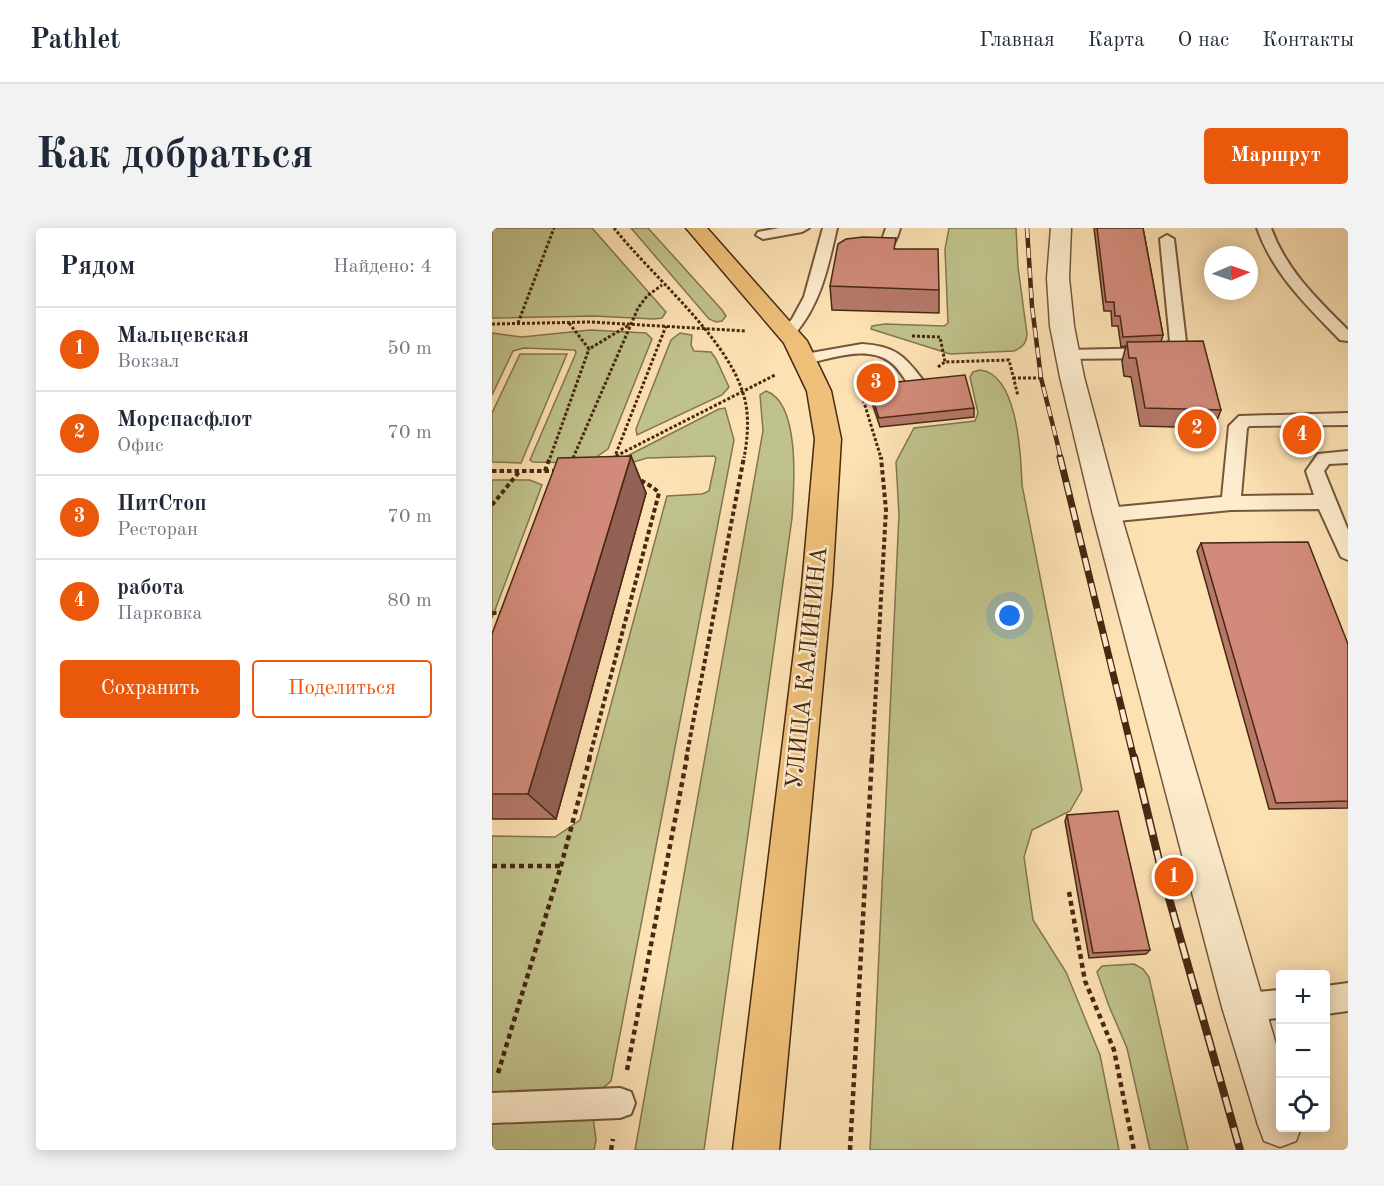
<!DOCTYPE html>
<html lang="ru">
<meta charset="utf-8">
<style>
:root{--surface:#fff;--page:#f2f2f3;--text:#1f2937;--muted:#747a83;--line:#e0e1e3;--accent:#ea580c}
body{margin:0;font-family:"Old Standard TT",serif;background:var(--page);color:var(--text)}
.controls{position:absolute;right:18px;bottom:18px;display:grid;overflow:hidden;border-radius:6px;box-shadow:0 3px 15px #0003}
.controls button{width:54px;height:54px;display:grid;place-items:center;padding:0;border:0;border-bottom:2px solid var(--line);background:var(--surface);color:var(--text);font:30px sans-serif}
.compass{position:absolute;left:712px;top:18px;width:54px;height:54px;border-radius:50%;background:var(--surface);box-shadow:0 3px 15px #0003;rotate:88deg}
.you{position:absolute;left:518px;top:388px;width:21px;height:21px;margin:-15px;border:4px solid #fff;border-radius:50%;background:#1a73e8;box-shadow:0 0 0 9px #1a73e833}
.badge{display:grid;place-items:center;width:39px;height:39px;border-radius:50%;background:var(--accent);color:#fff;font-size:20px;font-weight:700}
.pin{position:absolute;translate:-50% -50%;border:3px solid #fff;box-shadow:0 2px 6px #0006}
.list{margin:0;padding:0;list-style:none}
h2{display:flex;justify-content:space-between;align-items:center;height:78px;margin:0;padding:0 24px;font-size:26px}
h2 small{font-size:20px;font-weight:400;color:var(--muted)}
.list li{display:grid;grid-template-columns:39px 1fr auto;gap:18px;align-items:center;box-sizing:border-box;height:84px;padding:0 24px;border-top:2px solid var(--line)}
.list b{display:block;font-size:22px;white-space:nowrap}
.list p{margin:0;font-size:20px;white-space:nowrap;color:var(--muted)}
.list em{font-size:20px;font-style:normal;color:var(--muted)}
.actions{display:flex;gap:12px;padding:18px 24px}
.actions a{flex:1;padding:14px 0;border:2px solid var(--accent);border-radius:6px;text-align:center;font-size:21px;color:var(--accent)}
.actions .main{background:var(--accent);color:#fff}
.icon{flex:none;width:33px;height:33px;fill:none;stroke:currentColor;stroke-width:2;stroke-linecap:round;stroke-linejoin:round}
.map{position:relative;flex:none;width:856px;height:922px;overflow:hidden;border-radius:6px}
header{display:flex;align-items:center;gap:36px;box-sizing:border-box;height:84px;padding:0 30px;background:var(--surface);border-bottom:2px solid var(--line)}
header strong{font-size:28px}
nav{display:flex;gap:33px;margin-inline-start:auto;font-size:21px}
.intro{display:flex;align-items:center;justify-content:space-between;box-sizing:border-box;height:144px;padding:0 36px}
h1{margin:0;font-size:42px}
.button{padding:15px 27px;border-radius:6px;background:var(--accent);color:#fff;font-size:21px;font-weight:700}
main{display:flex;gap:36px;padding:0 36px}
aside{flex:1;background:var(--surface);border-radius:6px;box-shadow:0 3px 15px #0003}
.map>svg:first-child{display:block}
.green{fill:#c0c28b;stroke:#84754f;stroke-width:1.5}
.lines{fill:none;stroke-linecap:round;stroke-linejoin:round}
.service-casing{stroke:#75563b;stroke-width:4}
.minor-casing{stroke:#75563b;stroke-width:3}
.primary-casing{stroke:#482813;stroke-width:3}
.path-far2{stroke:#482813;stroke-width:3;stroke-dasharray:3 2;stroke-linecap:butt}
.path-far1{stroke:#482813;stroke-width:4;stroke-dasharray:4.5 3;stroke-linecap:butt}
.path{stroke:#482813;stroke-width:4.5;stroke-dasharray:5 4;stroke-linecap:butt}
.service{fill:#fdeccd;fill-rule:evenodd}
.minor{fill:#fdeccd;fill-rule:evenodd}
.primary{fill:#eec079;fill-rule:evenodd}
.rail-far2-casing{stroke:#482813;stroke-width:4.5}
.rail-far1-casing{stroke:#482813;stroke-width:7}
.rail-casing{stroke:#482813;stroke-width:8}
.rail-far2{stroke:#fdeccd;stroke-width:3;stroke-dasharray:10;stroke-linecap:butt}
.rail-far1{stroke:#fdeccd;stroke-width:4.5;stroke-dasharray:13;stroke-linecap:butt}
.rail{stroke:#fdeccd;stroke-width:5;stroke-dasharray:16;stroke-linecap:butt}
.wall{fill:#b57869;stroke:#482813;stroke-width:1.5}
.shaded-wall{fill:#936155;stroke:#482813;stroke-width:1.5}
.building{fill:#d28b7a;stroke:#482813;stroke-width:1.5}
.labels{text-anchor:middle;dominant-baseline:central;stroke-width:5;stroke-linejoin:round;paint-order:stroke}
.street-label{font-size:24px;fill:#482813;stroke:#fdeccd}
</style>
<header>
<strong>Pathlet</strong>
<nav><a>Главная</a><a>Карта</a><a>О нас</a><a>Контакты</a></nav>
</header>
<div class="intro"><h1>Как добраться</h1><a class="button">Маршрут</a></div>
<main>
<aside>
<h2>Рядом<small>Найдено: 4</small></h2>
<ul class="list">
<li><span class="badge">1</span><div><b>Мальцевская</b><p>Вокзал</p></div><em>50 m</em></li>
<li><span class="badge">2</span><div><b>Морспасфлот</b><p>Офис</p></div><em>70 m</em></li>
<li><span class="badge">3</span><div><b>ПитСтоп</b><p>Ресторан</p></div><em>70 m</em></li>
<li><span class="badge">4</span><div><b>работа</b><p>Парковка</p></div><em>80 m</em></li>
</ul>
<div class="actions"><a class="main">Сохранить</a><a>Поделиться</a></div>
</aside>
<div class="map">
<svg width="856" height="922" viewBox="0 0 856 922">
<rect width="100%" height="100%" fill="#fce1b2"/>
<filter id="stains"><feTurbulence type="fractalNoise" baseFrequency=".00333" numOctaves="4"/><feColorMatrix values="0 0 0 0 .2 0 0 0 0 .09 0 0 0 0 .02 0 0 0 .5 -.17"/></filter>
<radialGradient id="worn" r=".72"><stop offset=".6" stop-color="#630" stop-opacity="0"/><stop offset="1" stop-color="#630" stop-opacity=".3"/></radialGradient>
<!-- green -->
<g class="green">
<path d="M0 0H100L174 84 170 90 162 91 102 88 0 90Z"/>
<path d="M139 0H156L230 82 234 88 230 93 224 94 217 91Z"/>
<path d="M457 0H524L526 39 535 106C534 116 531 119 522 123L458 126 379 101 380 98 393 96 452 98 456 95 453 21Z"/>
<path d="M98 102 154 105 160 111 116 221 98 233 89 235 41 234 38 232 84 125 83 122 32 120 21 123 0 167V105L30 109Z"/>
<path d="M188 105 200 107 199 117 202 123 219 124 224 131 237 159 230 167 145 207 144 201 179 112Z"/>
<path d="M28 126H75L29 235 0 234V185Z"/>
<path d="M488 142C526 146 529 228 530 257L590 562 578 583 540 602 532 629 541 692 574 744 608 827 627 922H378L407 286 404 234 422 200 483 193 486 185 478 149 481 144Z"/>
<path d="M274 163C309 175 302 260 300 290L212 922H143L271 203 268 167Z"/>
<path d="M233 180 242 212 119 853 104 866 0 870V608L63 609 88 592 175 268 210 266 217 263 224 230 222 228 155 230 98 247 227 181Z"/>
<path d="M0 252H38L50 257 0 390Z"/>
<path d="M642 736 651 741 657 749 696 922H658L635 820 617 778 605 744 610 738Z"/>
<path d="M101 889 104 912 102 922H0V890Z"/>
</g>
<g class="lines">
<!-- service casing -->
<g class="service-casing">
<g id="service">
<path d="M287 0H317L310 4 271 11 264 7 266 4Z"/>
<path d="M331 0H345C336 39 329 76 302 107H290L288 104 300 91 312 69Z"/>
<path d="M394 0H408C404 17 392 34 372 29L370 26 389 15Z"/>
<path d="M765 0H779C794 42 825 71 856 102V113L848 112C815 78 781 46 765 0Z"/>
<path d="M675 7 682 11 694 114 686 124 668 130 569 131 567 127 575 122 667 120 678 113 668 11Z"/>
<path d="M370 116C402 118 412 127 430 151L432 155 430 159H418C412 150 406 139 397 133 373 117 338 131 313 136L305 131 313 126Z"/>
<path d="M856 185V197L757 198 755 200 749 268 822 267 814 243 826 226 856 223V235L837 236 832 243 856 302V332L849 329 827 281 739 282 615 294 608 292 605 287 608 282 615 280 730 269 737 198 747 188Z"/>
<path d="M856 755V783L834 786V758Z"/>
<path d="M788 762V790L751 793 741 789 737 779 741 769 751 765Z"/>
<path d="M128 860 139 864 143 875 139 886 128 890 0 895V865Z"/>
</g>
</g>
<!-- minor casing -->
<g class="minor-casing">
<path id="minor" d="M559 0H579L577 50 582 98 592 149 629 287 788 830V900H809L804 913 788 919 772 913 766 897 730 779 601 287 568 149 558 98 555 50Z"/>
</g>
<!-- primary casing -->
<g class="primary-casing">
<path id="primary" d="M194 0H215L315 113 339 163 349 211 340 358 287 922H241L310 358 323 211 315 163 292 115Z"/>
</g>
<!-- path-far2 -->
<g class="path-far2">
<path d="M122 0C160 48 231 106 250 162 258 183 256 209 252 230"/>
<path d="M26 95 62 0"/>
<path d="M77 95 97 121 137 97"/>
<path d="M0 96 99 94 254 103"/>
<path d="M420 108 448 109 453 134"/>
<path d="M446 139 453 134 517 132 526 168"/>
<path d="M364 148 389 230"/>
<path d="M521 150H547"/>
<path d="M372 170 378 169"/>
<path d="M124 228 283 147"/>
<path d="M58 230 97 121"/>
<path d="M81 230 146 80 155 68 170 57"/>
<path d="M125 230 123 228 174 98"/>
</g>
<!-- path-far1 -->
<g class="path-far1">
<path d="M124 229 126 231"/>
<path d="M0 243H66"/>
<path d="M53 243 58 229"/>
<path d="M0 277 27 244"/>
<path d="M0 385H11"/>
<path d="M97 531 167 265C161 258 153 256 146 250"/>
<path d="M194 531 252 229"/>
<path d="M380 531 394 282 389 229"/>
</g>
<!-- path -->
<g class="path">
<path d="M0 638H69"/>
<path d="M577 664 593 753 622 822 642 922"/>
<path d="M135 842 195 529"/>
<path d="M6 845 69 638 98 529"/>
<path d="M119 922 121 911"/>
<path d="M358 922 380 529"/>
</g>
<!-- service -->
<use href="#service" class="service"/>
<!-- minor -->
<use href="#minor" class="minor"/>
<!-- primary -->
<use href="#primary" class="primary"/>
<!-- rail-far2 casing -->
<g class="rail-far2-casing">
<path id="rail-far2" d="M535 0 540 78 549 150 569 230"/>
</g>
<!-- rail-far1 casing -->
<g class="rail-far1-casing">
<path id="rail-far1" d="M568 229 642 531"/>
</g>
<!-- rail casing -->
<g class="rail-casing">
<path id="rail" d="M642 529 671 649 748 922"/>
</g>
<!-- rail-far2 -->
<use href="#rail-far2" class="rail-far2"/>
<!-- rail-far1 -->
<use href="#rail-far1" class="rail-far1"/>
<!-- rail -->
<use href="#rail" class="rail"/>
</g>
<!-- wall -->
<g class="wall">
<path d="M602 0H651L671 107 669 114 729 182 722 200 648 198 639 149 632 148 630 133 634 118 629 119 626 98H620L619 83H612Z"/>
<path d="M404 21 447 62V85L340 82 338 58Z"/>
<path d="M376 157 482 180V189L388 199 377 166Z"/>
<path d="M139 228 154 265 64 591H0V406Z"/>
<path d="M709 315 856 416V580L777 581 705 323Z"/>
<path d="M575 587 658 722 654 726 597 730 573 593Z"/>
</g>
<!-- shaded-wall -->
<path class="shaded-wall" d="M139 228 154 265 64 591 36 566Z"/>
<!-- building -->
<g class="building">
<path d="M605 0H651L671 107 631 109 628 88H623L622 74H614Z"/>
<path d="M371 9 404 10 402 21H446L447 62 338 58 346 16 354 11Z"/>
<path d="M711 113 729 182 653 180 644 130H637L635 114Z"/>
<path d="M473 147 482 180 387 190 376 157Z"/>
<path d="M139 228 36 566H0V406L66 230Z"/>
<path d="M816 314 856 416V573L784 575 709 315Z"/>
<path d="M626 583 658 722 601 725 575 587Z"/>
</g>
<g class="labels">
<!-- street labels -->
<g class="street-label">
<text transform="translate(316 440) rotate(-84)">УЛИЦА КАЛИНИНА</text>
</g>
</g>
<rect width="100%" height="100%" filter="url(#stains)"/>
<rect width="100%" height="100%" fill="url(#worn)"/>
</svg>
<div class="controls">
<button>+</button>
<button>−</button>
<button><svg class="icon" aria-label="locate" viewBox="0 0 24 24"><circle cx="12" cy="12" r="6"/><path d="M12 2v4M12 18v4M2 12h4M18 12h4"/></svg></button>
</div>
<svg class="compass" viewBox="-18 -18 36 36"><path d="M0-13l5 13h-10z" fill="#e53935"/><path d="M0 13l5-13h-10z" fill="#747a83"/></svg>
<div class="you"></div>
<div class="pin badge" style="left:682px;top:649px">1</div>
<div class="pin badge" style="left:705px;top:201px">2</div>
<div class="pin badge" style="left:384px;top:155px">3</div>
<div class="pin badge" style="left:810px;top:207px">4</div>
</div>
</main>
